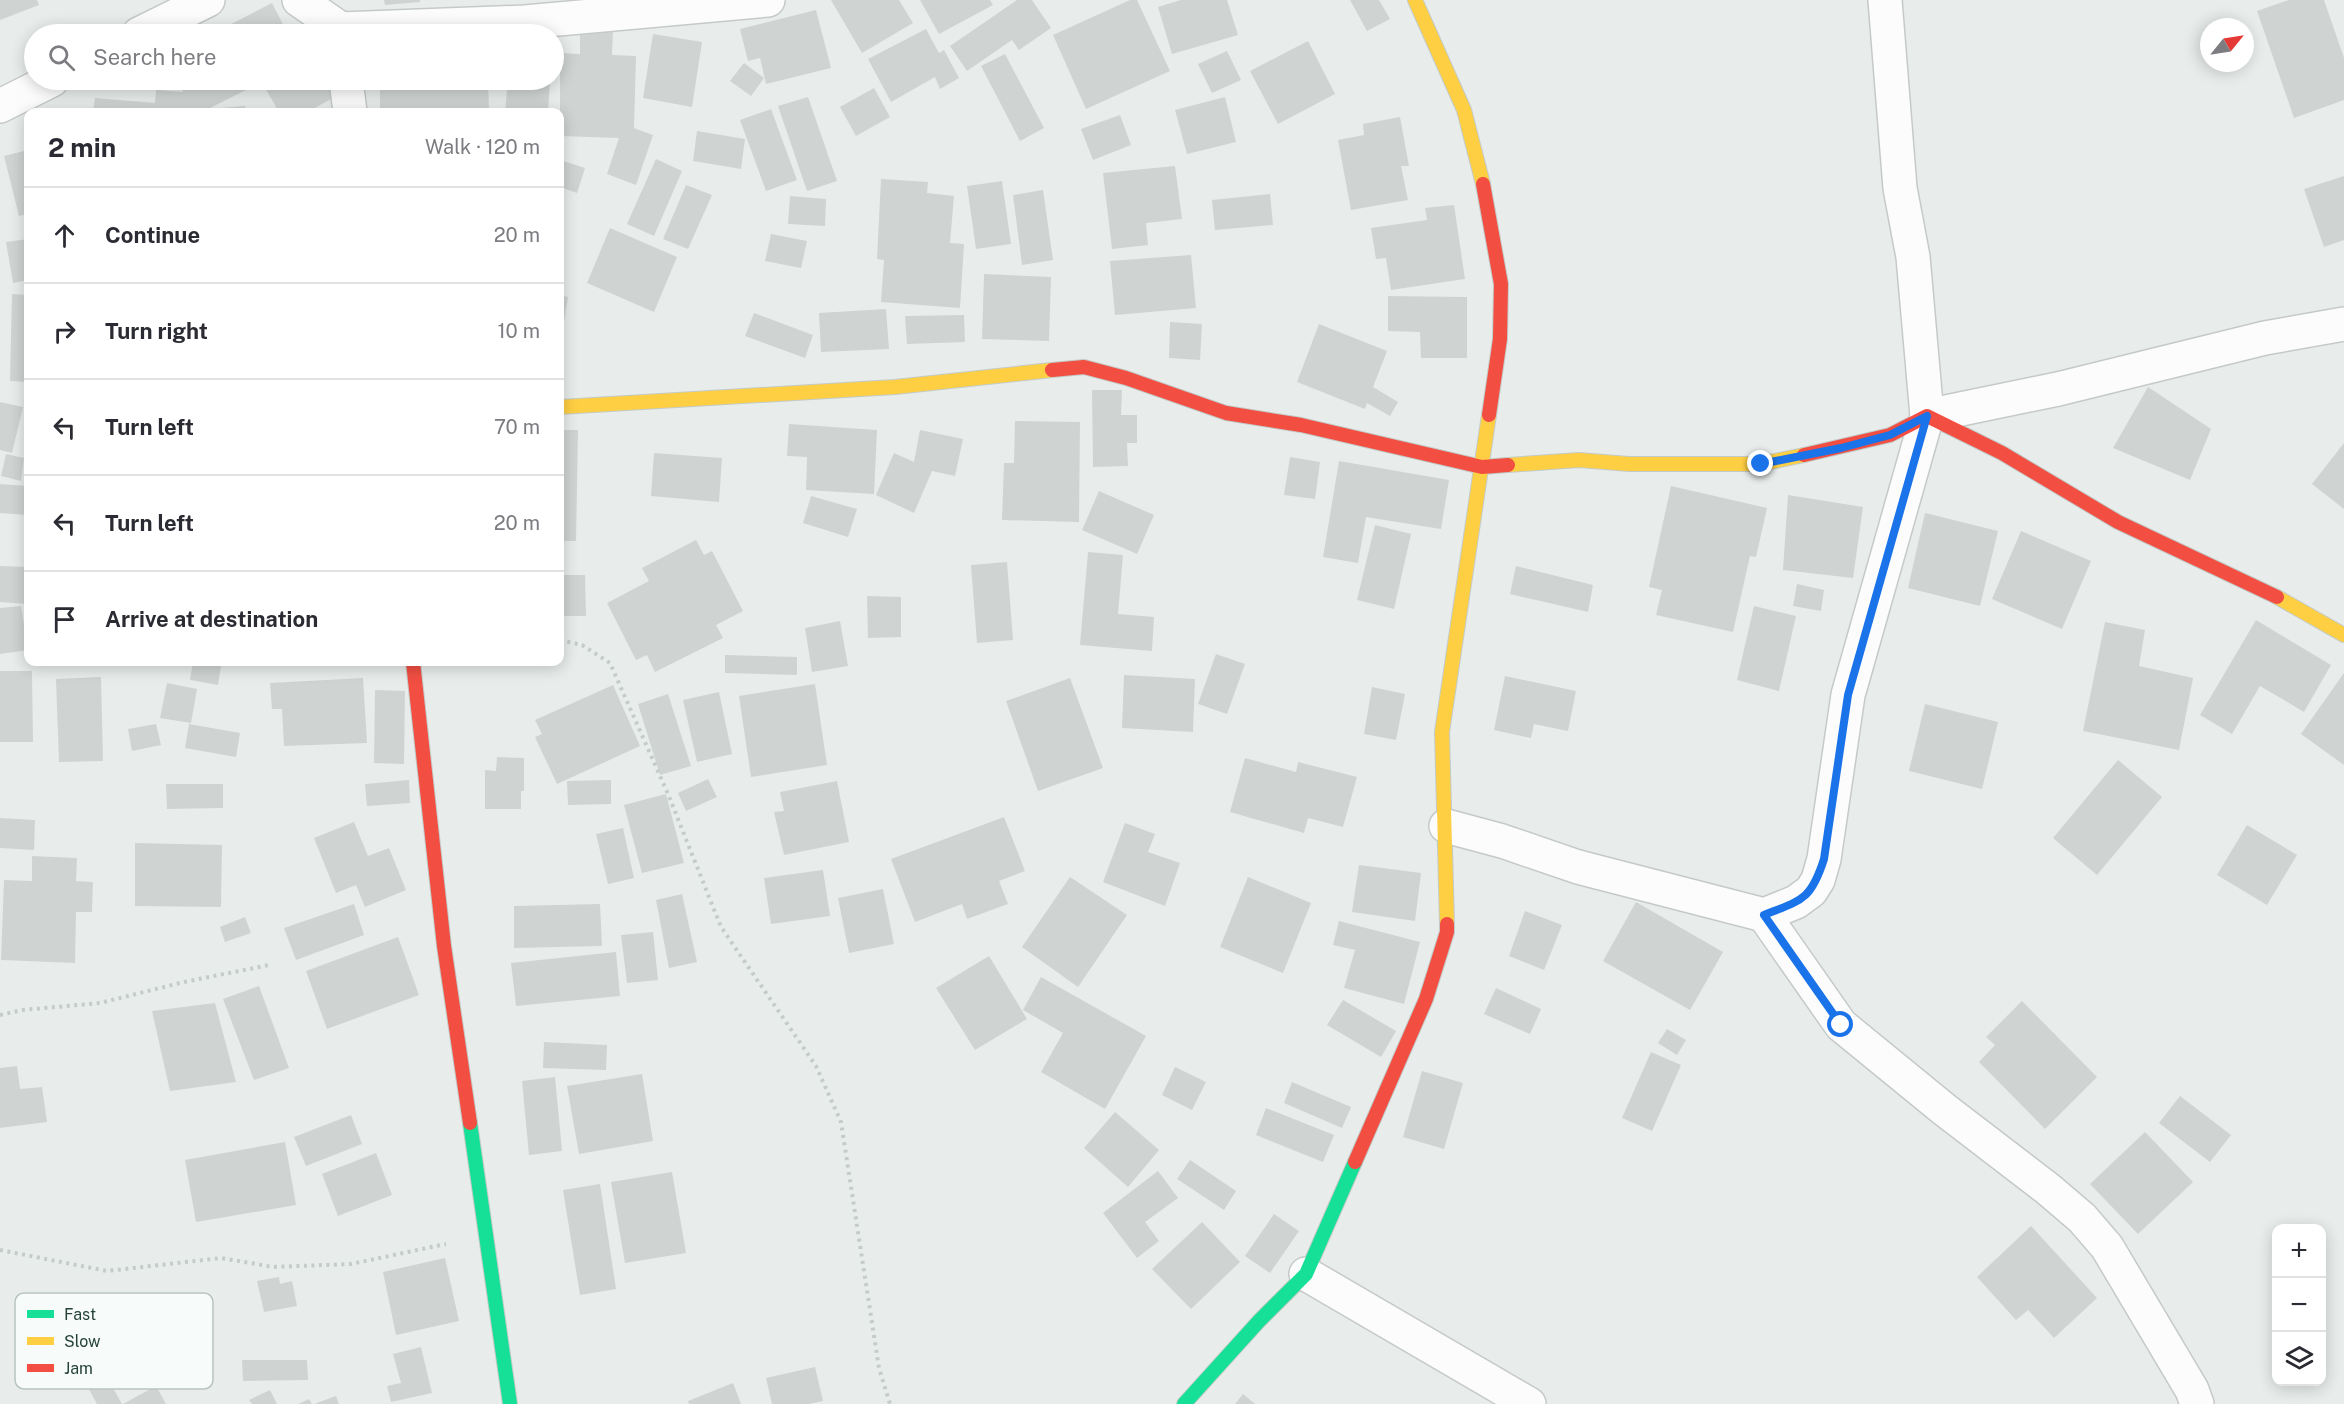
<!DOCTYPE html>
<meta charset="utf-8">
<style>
:root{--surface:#fff;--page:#f7f7f7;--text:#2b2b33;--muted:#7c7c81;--line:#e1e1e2}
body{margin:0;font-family:"Public Sans",sans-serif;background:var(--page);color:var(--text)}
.controls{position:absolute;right:18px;bottom:18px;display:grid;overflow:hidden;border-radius:12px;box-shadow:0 3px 15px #0003}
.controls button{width:54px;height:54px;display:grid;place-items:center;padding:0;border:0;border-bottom:2px solid var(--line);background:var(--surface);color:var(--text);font:30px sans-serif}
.compass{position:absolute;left:2200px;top:18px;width:54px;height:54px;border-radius:50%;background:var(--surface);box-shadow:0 3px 15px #0003;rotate:60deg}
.stop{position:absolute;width:18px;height:18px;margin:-14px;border:4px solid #1a73e8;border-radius:50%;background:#fff}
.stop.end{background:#1a73e8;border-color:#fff;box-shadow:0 2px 6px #0008}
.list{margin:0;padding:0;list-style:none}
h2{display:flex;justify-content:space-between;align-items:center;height:78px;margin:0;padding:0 24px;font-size:26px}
h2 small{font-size:20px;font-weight:400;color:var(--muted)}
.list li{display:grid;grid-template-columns:39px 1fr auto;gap:18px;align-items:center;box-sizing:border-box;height:96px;padding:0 24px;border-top:2px solid var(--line)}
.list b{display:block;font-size:22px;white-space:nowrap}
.list em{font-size:20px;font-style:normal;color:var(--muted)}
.icon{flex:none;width:33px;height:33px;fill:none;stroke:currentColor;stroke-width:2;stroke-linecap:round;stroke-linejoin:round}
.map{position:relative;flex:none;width:2344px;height:1404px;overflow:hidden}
.search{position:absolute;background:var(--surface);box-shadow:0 3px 15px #0003;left:24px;top:24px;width:540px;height:66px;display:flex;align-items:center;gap:15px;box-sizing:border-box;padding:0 21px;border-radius:33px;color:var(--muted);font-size:22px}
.panel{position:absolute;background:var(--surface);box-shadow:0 3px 15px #0003;left:24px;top:108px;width:540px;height:558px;border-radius:12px}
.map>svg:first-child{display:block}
.building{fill:#cfd4d2}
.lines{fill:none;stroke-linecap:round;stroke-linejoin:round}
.street-casing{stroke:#c5cac8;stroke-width:36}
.fast-casing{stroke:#c3cbc8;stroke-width:16}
.slow-casing{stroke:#c3cbc8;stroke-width:16}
.jam-casing{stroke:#c3cbc8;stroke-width:16}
.path{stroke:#c3ccca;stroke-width:4;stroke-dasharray:3 4.5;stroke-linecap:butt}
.street{stroke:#fcfcfc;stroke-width:33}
.fast{stroke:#16e098;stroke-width:14}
.slow{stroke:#ffcf43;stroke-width:14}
.jam{stroke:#f24e42;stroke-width:14}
.route{stroke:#1a73e8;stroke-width:8}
.key{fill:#f7fbf9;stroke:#b8c4c0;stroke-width:1.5}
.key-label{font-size:16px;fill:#24423a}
</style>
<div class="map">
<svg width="2344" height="1404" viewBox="0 0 2344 1404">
<rect width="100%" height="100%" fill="#e8edeb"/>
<!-- building -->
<g class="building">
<path d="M0 0H37L39 5 0 20Z"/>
<path d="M384 0H420V2L385 5Z"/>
<path d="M831 0H899L913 23 862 53Z"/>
<path d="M920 0H990L993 5 939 34Z"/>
<path d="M1017 0H1032L1051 28 1019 50 1012 40 967 71 950 46Z"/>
<path d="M1130 0H1137L1170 71 1086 109 1053 35Z"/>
<path d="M1181 0H1227L1238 35 1172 54 1158 7Z"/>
<path d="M1350 0H1379L1390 19 1367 31Z"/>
<path d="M2289 0H2324L2344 58V100L2294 118 2257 11Z"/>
<path d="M272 3 288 34H212Z"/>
<path d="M816 10 831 68 766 84 760 58 748 61 740 29Z"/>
<path d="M926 29 939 53 944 50 959 78 940 89 935 77 891 102 868 59Z"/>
<path d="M580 30H613L612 55 636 56 634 128 653 135 636 185 607 174 619 138 560 136V53L580 54Z"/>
<path d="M653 34 702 42 692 107 643 98Z"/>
<path d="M1308 41 1335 94 1278 124 1250 71Z"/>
<path d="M1227 51 1241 80 1212 93 1198 64Z"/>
<path d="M1005 54 1044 128 1020 141 981 66Z"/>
<path d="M744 63 764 78 751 96 730 81Z"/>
<path d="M177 80H266L202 112H93L95 98 155 103 156 90 183 92Z"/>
<path d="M277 80H328L337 96 307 112H279L264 86Z"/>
<path d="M380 80H488L489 110 380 109Z"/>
<path d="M508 80H550L548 112H505Z"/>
<path d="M874 88 890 117 856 136 840 107Z"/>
<path d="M808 97 837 181 807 191 778 106Z"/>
<path d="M1225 97 1236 142 1187 154 1175 110Z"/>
<path d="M245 106V112H211V109Z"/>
<path d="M771 109 797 180 766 191 740 120Z"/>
<path d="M1120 115 1131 145 1093 160 1081 129Z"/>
<path d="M1400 117 1409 166H1401L1408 200 1351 210 1338 140 1364 135 1363 124Z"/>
<path d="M697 131 745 139 741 169 693 161Z"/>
<path d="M28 150V214L19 216 4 156Z"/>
<path d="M656 159 682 171 654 236 627 224Z"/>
<path d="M560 160 585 168 577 193 560 187Z"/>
<path d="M1175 166 1182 219 1146 223 1148 245 1112 249 1103 173Z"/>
<path d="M2344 176V240L2324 247 2304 189Z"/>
<path d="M881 179 928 182 927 193 954 196 950 243 964 244 960 308 881 302 884 260 877 259Z"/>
<path d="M1002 181 1011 244 976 249 967 186Z"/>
<path d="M686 185 712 195 688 249 663 239Z"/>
<path d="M1043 190 1053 260 1022 265 1013 195Z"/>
<path d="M1270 194 1273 225 1215 230 1212 200Z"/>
<path d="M790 196 826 199 825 226 788 224Z"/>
<path d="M1454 205 1465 279 1391 290 1386 258 1376 259 1371 228 1427 220 1425 208Z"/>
<path d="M610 228 677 257 654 312 587 283Z"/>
<path d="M771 234 807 241 801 268 765 261Z"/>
<path d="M28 239V280L13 283 6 242Z"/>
<path d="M1191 255 1196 308 1115 315 1110 261Z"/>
<path d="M984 274 1051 277 1049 341 982 339Z"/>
<path d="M12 294 28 295V382L10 381Z"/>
<path d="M560 295 568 297 561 340H560Z"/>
<path d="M1388 296 1467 297V358H1421L1420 332 1388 331Z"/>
<path d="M886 309 889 349 821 352 819 313Z"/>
<path d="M754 313 813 335 805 358 745 336Z"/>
<path d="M964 315 965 342 907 344 905 316Z"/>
<path d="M1170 322 1202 324 1200 360 1169 358Z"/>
<path d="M1319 324 1387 351 1373 387 1398 402 1390 416 1367 403 1365 409 1297 382Z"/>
<path d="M2148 387 2211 429 2190 480 2113 448Z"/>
<path d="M1092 390H1122L1121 415H1137V443H1127L1128 466 1093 467Z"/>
<path d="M0 402 23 407 12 453 0 450Z"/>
<path d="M1015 421 1080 422 1079 522 1002 520 1004 463H1014Z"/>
<path d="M789 424 877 430 874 494 806 490 807 457 787 456Z"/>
<path d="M560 430H578L576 541H560Z"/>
<path d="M920 430 963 439 955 476 932 471 914 513 876 495 894 453 914 462Z"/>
<path d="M2344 443V509L2312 484Z"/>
<path d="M654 453 722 458 719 502 651 496Z"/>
<path d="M6 454 24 458 21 481 1 476Z"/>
<path d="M1290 457 1320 462 1315 499 1284 495Z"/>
<path d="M1339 461 1449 480 1441 529 1366 517 1358 563 1323 557Z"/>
<path d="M0 484 28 486V515L0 513Z"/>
<path d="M1671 486 1767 508 1756 557 1750 556 1733 632 1656 615 1662 590 1649 587Z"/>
<path d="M1099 491 1154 515 1137 554 1082 530Z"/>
<path d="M1788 495 1863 507 1853 578 1783 570Z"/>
<path d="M811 496 857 509 848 537 803 523Z"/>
<path d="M1925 513 1998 531 1980 606 1908 588Z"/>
<path d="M1375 525 1411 534 1394 609 1357 600Z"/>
<path d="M2021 531 2091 561 2062 629 1992 599Z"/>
<path d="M696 540 704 555 712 551 743 611 716 625 723 638 655 672 647 655 636 660 607 603 649 581 642 568Z"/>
<path d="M1088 552 1123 555 1118 614 1154 617 1152 651 1080 645Z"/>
<path d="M1007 562 1013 640 977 643 971 565Z"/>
<path d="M0 566 28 567V604L0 602Z"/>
<path d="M1516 566 1593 585 1588 612 1510 594Z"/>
<path d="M560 575H585L586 616H560Z"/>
<path d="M1797 584 1824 590 1821 611 1793 606Z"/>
<path d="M867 596 901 597V637L868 638Z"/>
<path d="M21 606 28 650 0 654V608Z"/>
<path d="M1754 606 1796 616 1779 691 1737 680Z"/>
<path d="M2256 620 2331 665 2304 712 2260 686 2232 734 2200 715Z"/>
<path d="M840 621 848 666 812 672 805 628Z"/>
<path d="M2105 622 2145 630 2139 666 2193 678 2179 750 2083 731Z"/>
<path d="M1216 654 1245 664 1227 714 1198 704Z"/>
<path d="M725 655 797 657V675L725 673Z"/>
<path d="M193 662 221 666 218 685 190 680Z"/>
<path d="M0 671H32L33 742H0Z"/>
<path d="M2344 673V765L2301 734Z"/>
<path d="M1124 675 1195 679 1193 732 1122 728Z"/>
<path d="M1505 676 1576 691 1568 731 1534 724 1531 738 1494 730Z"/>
<path d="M101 677 103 761 59 762 56 679Z"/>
<path d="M363 678 367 743 284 746 282 709H272L270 683Z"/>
<path d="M1070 678 1103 768 1038 791 1006 701Z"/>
<path d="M167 683 197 689 191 723 160 718Z"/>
<path d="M815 684 827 765 751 777 739 696Z"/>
<path d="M613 685 640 746 557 784 535 737 542 734 535 720Z"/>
<path d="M1372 687 1405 694 1396 740 1364 734Z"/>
<path d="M375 690 405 691 404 764 374 763Z"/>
<path d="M719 692 732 754 697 762 683 700Z"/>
<path d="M668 694 691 766 660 775 638 704Z"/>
<path d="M1925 704 1998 722 1982 789 1909 771Z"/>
<path d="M156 724 161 745 132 751 128 729Z"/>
<path d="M189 724 240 733 236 757 185 748Z"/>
<path d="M497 757 524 758V791H521V809H485V770L496 771Z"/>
<path d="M1245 758 1296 772 1298 762 1357 777 1343 827 1308 818 1304 833 1230 812Z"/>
<path d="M2118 760 2162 797 2097 875 2053 838Z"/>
<path d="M708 779 717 797 686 811 678 793Z"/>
<path d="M409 780 410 803 367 806 365 784Z"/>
<path d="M611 780V804L568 805 567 781Z"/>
<path d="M837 781 849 842 784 855 774 812 784 811 780 792Z"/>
<path d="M166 784H223V808L167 809Z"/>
<path d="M666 794 684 863 642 873 624 805Z"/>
<path d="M1004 817 1025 871 999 881 1008 904 967 919 962 904 915 922 891 859Z"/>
<path d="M0 818 35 820 34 850 0 848Z"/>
<path d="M354 822 368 856 389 848 406 890 365 907 356 885 336 893 314 838Z"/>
<path d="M1125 823 1155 834 1148 852 1180 863 1165 906 1103 882Z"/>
<path d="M2247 825 2297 855 2267 905 2217 875Z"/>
<path d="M623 828 634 878 608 884 596 834Z"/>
<path d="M135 843 222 845 221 907 135 906Z"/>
<path d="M32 856 77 858 76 881 93 882 92 912H76L75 963 1 960 4 880 32 881Z"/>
<path d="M1359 865 1421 873 1415 921 1352 912Z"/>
<path d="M823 870 830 916 771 924 764 878Z"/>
<path d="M1070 877 1127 915 1078 987 1022 947Z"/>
<path d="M1248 877 1311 903 1283 973 1220 947Z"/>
<path d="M883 889 894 944 849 953 838 898Z"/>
<path d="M682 894 697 962 669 968 656 900Z"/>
<path d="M1636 902 1723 952 1690 1010 1603 961Z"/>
<path d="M354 904 364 935 296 960 284 928Z"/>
<path d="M600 904 602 946 514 948V906Z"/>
<path d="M1525 911 1562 925 1544 970 1509 956Z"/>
<path d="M245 917 251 933 225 942 220 927Z"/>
<path d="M1339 921 1420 942 1404 1004 1344 988 1355 950 1333 945Z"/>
<path d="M653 932 658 980 627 983 621 935Z"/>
<path d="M398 937 419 995 327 1029 306 971Z"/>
<path d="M616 952 620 996 516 1006 511 963Z"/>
<path d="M989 956 1027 1019 975 1050 936 988Z"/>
<path d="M1041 977 1146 1036 1105 1109 1041 1072 1063 1033 1023 1010Z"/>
<path d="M259 986 289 1068 254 1080 223 999Z"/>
<path d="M1496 988 1541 1009 1530 1034 1484 1014Z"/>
<path d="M1343 1000 1396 1031 1381 1057 1327 1025Z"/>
<path d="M2022 1001 2097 1077 2045 1129 1979 1062 1995 1045 1986 1037Z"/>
<path d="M215 1003 236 1082 170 1091 152 1011Z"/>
<path d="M1667 1029 1686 1040 1677 1055 1658 1043Z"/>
<path d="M544 1042 607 1045 606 1070 543 1068Z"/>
<path d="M1651 1052 1681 1065 1652 1131 1622 1118Z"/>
<path d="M17 1066 20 1089 42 1087 47 1122 0 1128V1068Z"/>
<path d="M1175 1067 1206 1082 1192 1110 1162 1095Z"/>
<path d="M1422 1071 1463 1083 1444 1149 1403 1137Z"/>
<path d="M642 1074 653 1141 579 1154 567 1086Z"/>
<path d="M555 1077 562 1151 529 1155 522 1081Z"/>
<path d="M1292 1082 1351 1107 1342 1128 1284 1103Z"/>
<path d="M2180 1096 2231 1135 2210 1162 2159 1123Z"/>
<path d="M1266 1108 1334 1135 1323 1162 1256 1135Z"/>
<path d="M1115 1112 1159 1150 1128 1187 1084 1148Z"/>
<path d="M351 1115 362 1144 306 1166 294 1137Z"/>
<path d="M2145 1132 2193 1182 2138 1234 2090 1184Z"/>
<path d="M285 1142 296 1205 196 1222 185 1160Z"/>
<path d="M376 1153 392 1195 338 1216 322 1174Z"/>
<path d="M1190 1160 1236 1191 1224 1210 1177 1179Z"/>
<path d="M1158 1171 1178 1198 1145 1222 1159 1241 1137 1258 1103 1213Z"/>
<path d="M672 1172 686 1253 625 1263 611 1182Z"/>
<path d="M600 1184 616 1289 580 1295 563 1190Z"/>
<path d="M1274 1214 1299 1231 1270 1273 1245 1256Z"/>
<path d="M1202 1222 1240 1262 1191 1309 1152 1269Z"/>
<path d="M2031 1226 2097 1298 2054 1338 2028 1310 2016 1320 1977 1277Z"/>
<path d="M445 1258 459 1321 396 1335 383 1272Z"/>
<path d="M279 1277 280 1284 292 1281 297 1306 264 1312 257 1281Z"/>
<path d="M87 1341 122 1404H97L69 1352Z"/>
<path d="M421 1347 432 1393 391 1402 387 1386 401 1383 393 1354Z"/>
<path d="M242 1360H307L308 1380 243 1381Z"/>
<path d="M815 1367 823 1401 809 1404H772L766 1378Z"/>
<path d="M733 1383 741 1404H689L688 1401Z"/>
<path d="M156 1386 166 1404H123Z"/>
<path d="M270 1390 277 1404H252L249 1400Z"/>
<path d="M1243 1394 1255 1404H1235Z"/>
<path d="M336 1396 339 1404H314Z"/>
<path d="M309 1399 312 1404H298Z"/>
</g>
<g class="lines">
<!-- street casing -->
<g class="street-casing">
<g id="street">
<path d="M299 0 341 29 525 22 768 0"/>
<path d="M139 34 208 0"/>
<path d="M346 80 350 112"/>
<path d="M0 106 52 80"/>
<path d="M1927 416 2058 389 2265 338 2344 324"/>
<path d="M1446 826 1502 841 1578 867 1764 915 1796 902 1811 891 1818 880 1824 859 1848 695 1927 416 1913 257 1900 188 1885 0"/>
<path d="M1764 915 1841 1025 1945 1110 2048 1189 2082 1218 2107 1247 2192 1390 2197 1404"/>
<path d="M1306 1274 1529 1404"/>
</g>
</g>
<!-- fast casing -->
<g class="fast-casing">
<g id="fast">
<path d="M470 1123 510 1404"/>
<path d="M1184 1404 1259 1321 1306 1274 1355 1162"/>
</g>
</g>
<!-- slow casing -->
<g class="slow-casing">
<g id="slow">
<path d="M1415 0 1464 110 1483 184"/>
<path d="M560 407 895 387 1052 370"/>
<path d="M1508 465 1579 460 1629 464H1761L1804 455"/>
<path d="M2277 597 2344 635"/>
<path d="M1447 924 1442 732 1489 415"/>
</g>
</g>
<!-- jam casing -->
<g class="jam-casing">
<g id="jam">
<path d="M1483 184 1501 284 1500 339 1489 415"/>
<path d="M1052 370 1084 367 1126 378 1226 413 1301 425 1482 467 1508 465"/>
<path d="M1804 455 1890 435 1927 416 2002 453 2118 522 2277 597"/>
<path d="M413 662 444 946 470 1123"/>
<path d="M1355 1162 1426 999 1447 932V924"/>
</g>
</g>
<!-- path -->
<g class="path">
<path d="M560 640 582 645 610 663 668 794 721 927 816 1066 841 1122 879 1368 890 1404"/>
<path d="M0 1015 22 1010 100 1003 184 982 269 965"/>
<path d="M0 1250 107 1271 221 1258 273 1267 351 1264 446 1244"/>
</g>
<!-- street -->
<use href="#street" class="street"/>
<!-- fast -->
<use href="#fast" class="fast"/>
<!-- slow -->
<use href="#slow" class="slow"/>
<!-- jam -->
<use href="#jam" class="jam"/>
</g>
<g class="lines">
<!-- route -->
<path class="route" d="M1761 464 1841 448 1890 435 1927 416 1848 695 1824 859C1811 900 1802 900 1764 915L1841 1025"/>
</g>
<!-- legend -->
<rect x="15" y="1293" width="198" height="96" rx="9" class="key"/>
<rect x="27" y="1310" width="27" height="8" fill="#16e098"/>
<rect x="27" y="1337" width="27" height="8" fill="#ffcf43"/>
<rect x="27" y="1364" width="27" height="8" fill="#f24e42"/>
<g class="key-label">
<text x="64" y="1320">Fast</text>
<text x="64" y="1347">Slow</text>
<text x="64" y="1374">Jam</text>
</g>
</svg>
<div class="controls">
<button>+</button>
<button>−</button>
<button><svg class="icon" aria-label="layers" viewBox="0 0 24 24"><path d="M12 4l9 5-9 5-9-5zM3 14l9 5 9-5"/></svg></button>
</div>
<svg class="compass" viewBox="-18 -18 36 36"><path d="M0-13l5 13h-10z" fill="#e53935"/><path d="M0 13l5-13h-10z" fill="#7c7c81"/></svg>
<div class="stop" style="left:1841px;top:1025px"></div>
<div class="stop end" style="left:1761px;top:464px"></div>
<div class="search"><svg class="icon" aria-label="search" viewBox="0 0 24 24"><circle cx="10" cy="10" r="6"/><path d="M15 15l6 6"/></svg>Search here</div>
<section class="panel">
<h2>2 min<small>Walk · 120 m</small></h2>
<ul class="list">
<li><svg class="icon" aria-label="ahead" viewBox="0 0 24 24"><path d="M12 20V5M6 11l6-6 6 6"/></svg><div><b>Continue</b></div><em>20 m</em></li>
<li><svg class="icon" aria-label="right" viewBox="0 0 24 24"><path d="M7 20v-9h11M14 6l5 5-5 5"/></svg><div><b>Turn right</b></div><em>10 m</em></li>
<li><svg class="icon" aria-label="left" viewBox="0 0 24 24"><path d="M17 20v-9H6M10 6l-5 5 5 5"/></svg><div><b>Turn left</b></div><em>70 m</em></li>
<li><svg class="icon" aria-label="left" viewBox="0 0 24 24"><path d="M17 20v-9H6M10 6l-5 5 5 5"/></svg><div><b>Turn left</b></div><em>20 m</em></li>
<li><svg class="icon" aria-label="arrive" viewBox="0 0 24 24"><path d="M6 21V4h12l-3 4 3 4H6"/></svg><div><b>Arrive at destination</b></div></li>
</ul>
</section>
</div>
